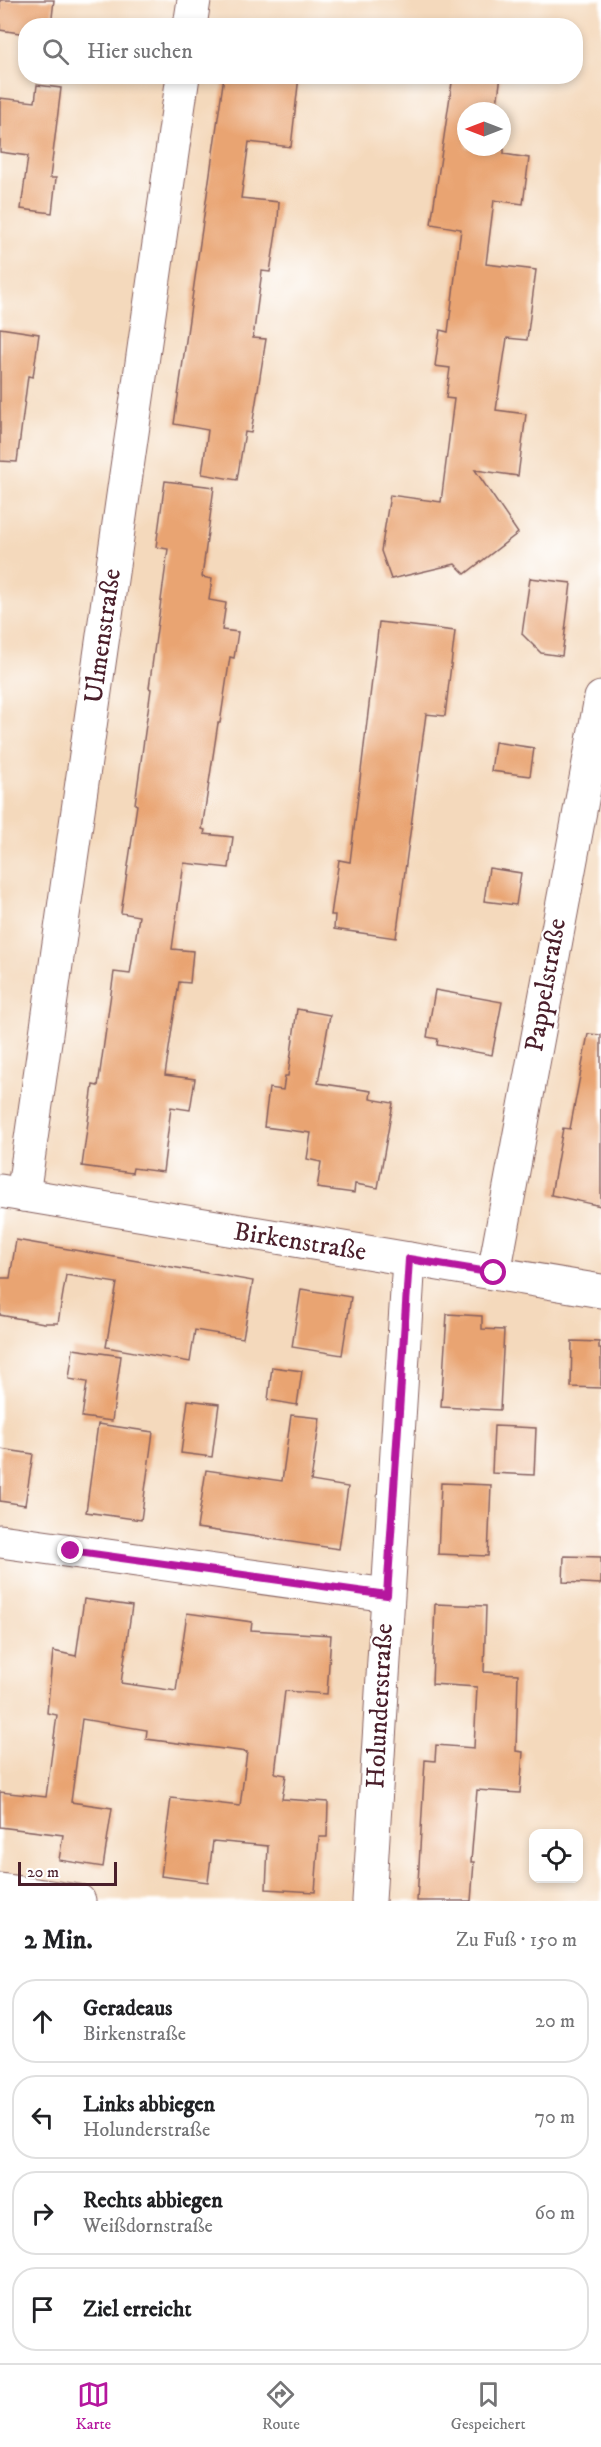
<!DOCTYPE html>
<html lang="de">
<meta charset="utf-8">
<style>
:root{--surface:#fff;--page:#f2f2f2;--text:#202124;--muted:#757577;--line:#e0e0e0;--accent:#b5179e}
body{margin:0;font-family:"IM FELL DW Pica",serif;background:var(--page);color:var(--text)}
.controls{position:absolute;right:18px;bottom:18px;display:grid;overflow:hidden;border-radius:12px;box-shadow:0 3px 9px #0003}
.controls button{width:54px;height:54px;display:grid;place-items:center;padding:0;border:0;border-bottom:2px solid var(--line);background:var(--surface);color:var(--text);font:30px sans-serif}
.compass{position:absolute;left:457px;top:102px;width:54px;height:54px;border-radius:50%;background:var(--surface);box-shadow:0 3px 9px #0003;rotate:270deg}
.scale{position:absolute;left:18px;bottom:15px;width:99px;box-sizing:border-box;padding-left:6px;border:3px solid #4a1f2b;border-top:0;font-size:16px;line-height:21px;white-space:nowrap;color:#4a1f2b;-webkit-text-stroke:4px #fff;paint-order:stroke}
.stop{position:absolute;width:18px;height:18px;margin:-14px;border:4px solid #b5179e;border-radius:50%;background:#fff}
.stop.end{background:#b5179e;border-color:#fff;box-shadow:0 2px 6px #0008}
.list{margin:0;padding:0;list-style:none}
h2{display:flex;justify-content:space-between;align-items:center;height:78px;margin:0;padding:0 24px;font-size:26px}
h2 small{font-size:20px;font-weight:400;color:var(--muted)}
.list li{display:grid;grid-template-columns:39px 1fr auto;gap:18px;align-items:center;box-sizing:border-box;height:84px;margin:0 12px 12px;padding:0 12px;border:2px solid var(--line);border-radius:24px}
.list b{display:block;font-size:22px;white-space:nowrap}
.list p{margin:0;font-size:20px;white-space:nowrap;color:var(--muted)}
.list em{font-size:20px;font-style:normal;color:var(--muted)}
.icon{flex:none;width:33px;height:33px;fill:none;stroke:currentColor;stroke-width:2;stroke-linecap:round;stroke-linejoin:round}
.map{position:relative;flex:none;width:601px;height:1901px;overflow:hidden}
.search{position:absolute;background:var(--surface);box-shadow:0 3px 9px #0003;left:18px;right:18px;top:18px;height:66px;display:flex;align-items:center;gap:15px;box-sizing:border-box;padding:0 21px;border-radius:24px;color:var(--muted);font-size:22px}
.sheet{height:462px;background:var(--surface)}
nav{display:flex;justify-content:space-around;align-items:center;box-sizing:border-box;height:84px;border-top:2px solid var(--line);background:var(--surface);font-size:16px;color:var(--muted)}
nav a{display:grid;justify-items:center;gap:3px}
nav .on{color:var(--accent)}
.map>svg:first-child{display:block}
.building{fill:#e9a472}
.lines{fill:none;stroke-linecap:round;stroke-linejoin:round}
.minor-casing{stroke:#86605e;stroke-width:35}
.minor{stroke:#fff;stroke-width:33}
.route{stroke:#b5179e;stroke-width:8}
.labels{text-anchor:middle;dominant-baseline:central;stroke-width:4.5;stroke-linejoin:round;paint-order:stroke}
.street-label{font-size:26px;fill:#4a1f2b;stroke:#fff}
</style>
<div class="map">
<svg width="601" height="1901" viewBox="0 0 601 1901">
<rect width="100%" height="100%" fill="#fff"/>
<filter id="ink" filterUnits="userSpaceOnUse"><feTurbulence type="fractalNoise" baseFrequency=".0167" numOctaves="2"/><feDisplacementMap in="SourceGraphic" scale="12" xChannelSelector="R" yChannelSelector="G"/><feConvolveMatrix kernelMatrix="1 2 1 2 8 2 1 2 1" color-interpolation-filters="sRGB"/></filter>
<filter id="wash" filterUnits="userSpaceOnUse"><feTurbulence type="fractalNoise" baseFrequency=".008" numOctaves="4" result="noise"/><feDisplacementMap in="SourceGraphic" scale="24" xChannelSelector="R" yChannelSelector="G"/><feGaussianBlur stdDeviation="1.35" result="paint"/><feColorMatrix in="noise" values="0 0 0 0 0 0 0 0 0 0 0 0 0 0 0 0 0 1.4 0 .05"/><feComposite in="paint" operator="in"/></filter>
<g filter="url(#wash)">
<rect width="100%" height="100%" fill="#f4d9bc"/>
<g id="blocks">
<!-- building -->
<g class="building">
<path d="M0 0H54L51 26H26V34L0 30Z"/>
<path d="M224 76H299L291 147 249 142 241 198 279 202 278 220 270 272 262 271 253 338 266 339 251 433 245 432 237 480 202 474 208 430 174 424Z"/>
<path d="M453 76H501L496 111H466V147L504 149V154L529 158 523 204 494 200 486 264 536 270 527 340 507 338 496 410 526 414 518 476 475 470 518 533 465 574 455 564 391 579 381 551 390 495 441 502 454 399 446 398 450 368 435 366 440 330 448 332 461 229 431 224Z"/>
<path d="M37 85 61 88 50 178H56L52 213 21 209 28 156 0 152V98L35 102Z"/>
<path d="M0 328 39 334 33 377 28 376 17 462 0 461Z"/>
<path d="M165 481 214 487 202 577 212 579 209 600 226 603 222 630 238 632 234 658 230 657 220 723H218L202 829 205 830 204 834 233 837 229 868 184 863 172 949 193 951 190 983 179 982 165 1075 195 1079 190 1110 171 1107 163 1172 133 1168 132 1173 82 1166 93 1085 98 1086 114 972 130 974 139 916 121 913 137 805 135 804 151 689 149 688 168 549 156 547Z"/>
<path d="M530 578 571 583 562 656 541 653 522 634Z"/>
<path d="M379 622 455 631 445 716 426 714 396 938 334 929 335 915H331L339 860 350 862Z"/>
<path d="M495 742 534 748 530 776 491 771Z"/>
<path d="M489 868 521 873 516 905 484 901Z"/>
<path d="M435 990 502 1002 492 1055 437 1045 438 1039 427 1037Z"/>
<path d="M297 1009 330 1015 318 1083 371 1091 370 1099 393 1103 378 1188 355 1184 354 1193 317 1188 321 1162 307 1159 311 1133 264 1127 269 1088 283 1090 285 1076H288Z"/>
<path d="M588 1034 601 1035V1206L551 1195 563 1128 570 1129Z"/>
<path d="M16 1240 253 1281 243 1338 195 1330 190 1362 106 1347 117 1283 66 1275 58 1323H44L0 1315V1278H10Z"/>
<path d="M301 1289 351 1297 342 1355 292 1347Z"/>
<path d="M447 1314 482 1316V1329L504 1330 500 1410 441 1407Z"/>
<path d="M572 1341 599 1342V1349H601V1388L571 1387Z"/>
<path d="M73 1349 121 1356 112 1421 82 1417 87 1382 69 1379Z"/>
<path d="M272 1367 302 1371 297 1405 268 1400Z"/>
<path d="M188 1400 219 1404 212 1457 181 1453Z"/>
<path d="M291 1415 320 1418 311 1481 348 1487 339 1549 197 1528 206 1470 282 1481Z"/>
<path d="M98 1424 153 1432 141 1520 86 1512Z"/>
<path d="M494 1426 536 1428 534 1475 492 1473Z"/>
<path d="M0 1449 33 1454 25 1505 0 1501Z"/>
<path d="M441 1483 491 1485 488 1556 438 1554Z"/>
<path d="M564 1556 601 1557V1584L563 1582Z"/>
<path d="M84 1599 132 1606 121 1683 176 1691 187 1613 252 1622 251 1630 331 1635 327 1694 285 1691 275 1773 286 1775 282 1799 328 1802 327 1837H319L315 1892 266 1889 268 1846 213 1841 208 1882 161 1876 171 1798 240 1806 247 1752 146 1739 147 1730 82 1719 71 1802 112 1808 103 1867 59 1860 63 1835 0 1827V1792L46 1797 57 1715 47 1713 53 1651 76 1656Z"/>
<path d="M435 1604 486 1606 484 1672 518 1674 516 1751 523 1752 520 1793 477 1790 471 1862H474L471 1901H417L425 1760 435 1761 436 1745 474 1748 477 1687 432 1684Z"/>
</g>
</g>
</g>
<g filter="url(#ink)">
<use href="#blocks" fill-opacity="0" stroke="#86605e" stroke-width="1.5"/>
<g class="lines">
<!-- minor casing -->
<g class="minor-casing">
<g id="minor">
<path d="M190 26 194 0"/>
<path d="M0 1191 601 1291"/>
<path d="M23 1195 183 76"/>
<path d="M494 1273 601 698"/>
<path d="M0 1541 387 1595"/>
<path d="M0 1890 79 1901"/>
<path d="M369 1901 409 1259"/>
</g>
</g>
<!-- minor -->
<use href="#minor" class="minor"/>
</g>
</g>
<g class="lines" filter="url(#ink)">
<!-- route -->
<path class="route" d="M71 1551 387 1595 409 1259 494 1273"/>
</g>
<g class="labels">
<!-- street labels -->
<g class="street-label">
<text transform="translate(103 636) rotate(-82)">Ulmenstraße</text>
<text transform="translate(546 985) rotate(-80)">Pappelstraße</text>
<text transform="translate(300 1242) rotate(9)">Birkenstraße</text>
<text transform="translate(380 1706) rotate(-87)">Holunderstraße</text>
</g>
</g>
</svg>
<div class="controls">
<button><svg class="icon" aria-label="locate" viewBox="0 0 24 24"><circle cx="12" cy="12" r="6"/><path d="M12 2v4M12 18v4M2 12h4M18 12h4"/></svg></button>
</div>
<svg class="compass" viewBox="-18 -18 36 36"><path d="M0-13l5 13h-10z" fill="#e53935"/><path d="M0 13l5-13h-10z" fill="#757577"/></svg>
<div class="scale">20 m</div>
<div class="stop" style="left:494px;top:1273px"></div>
<div class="stop end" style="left:71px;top:1551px"></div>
<div class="search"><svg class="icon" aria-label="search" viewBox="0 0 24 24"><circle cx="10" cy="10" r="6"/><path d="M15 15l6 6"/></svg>Hier suchen</div>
</div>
<section class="sheet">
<h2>2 Min.<small>Zu Fuß · 150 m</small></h2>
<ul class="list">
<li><svg class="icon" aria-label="ahead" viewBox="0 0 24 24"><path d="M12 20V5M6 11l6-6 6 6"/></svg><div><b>Geradeaus</b><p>Birkenstraße</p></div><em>20 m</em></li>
<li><svg class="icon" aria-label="left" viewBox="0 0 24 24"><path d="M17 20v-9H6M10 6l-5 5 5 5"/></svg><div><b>Links abbiegen</b><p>Holunderstraße</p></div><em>70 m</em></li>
<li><svg class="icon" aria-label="right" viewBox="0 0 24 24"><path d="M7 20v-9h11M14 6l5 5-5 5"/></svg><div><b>Rechts abbiegen</b><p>Weißdornstraße</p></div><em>60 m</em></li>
<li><svg class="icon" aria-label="arrive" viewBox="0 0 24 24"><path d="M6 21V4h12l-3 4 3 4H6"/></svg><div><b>Ziel erreicht</b></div></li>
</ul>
</section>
<nav>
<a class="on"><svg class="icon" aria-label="map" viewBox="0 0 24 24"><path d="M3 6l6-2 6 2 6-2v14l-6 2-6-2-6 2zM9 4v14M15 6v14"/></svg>Karte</a>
<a><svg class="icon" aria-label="directions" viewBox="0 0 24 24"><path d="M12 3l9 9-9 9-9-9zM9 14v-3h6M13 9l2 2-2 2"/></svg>Route</a>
<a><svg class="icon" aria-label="saved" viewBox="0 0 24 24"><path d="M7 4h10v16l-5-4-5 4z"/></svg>Gespeichert</a>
</nav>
